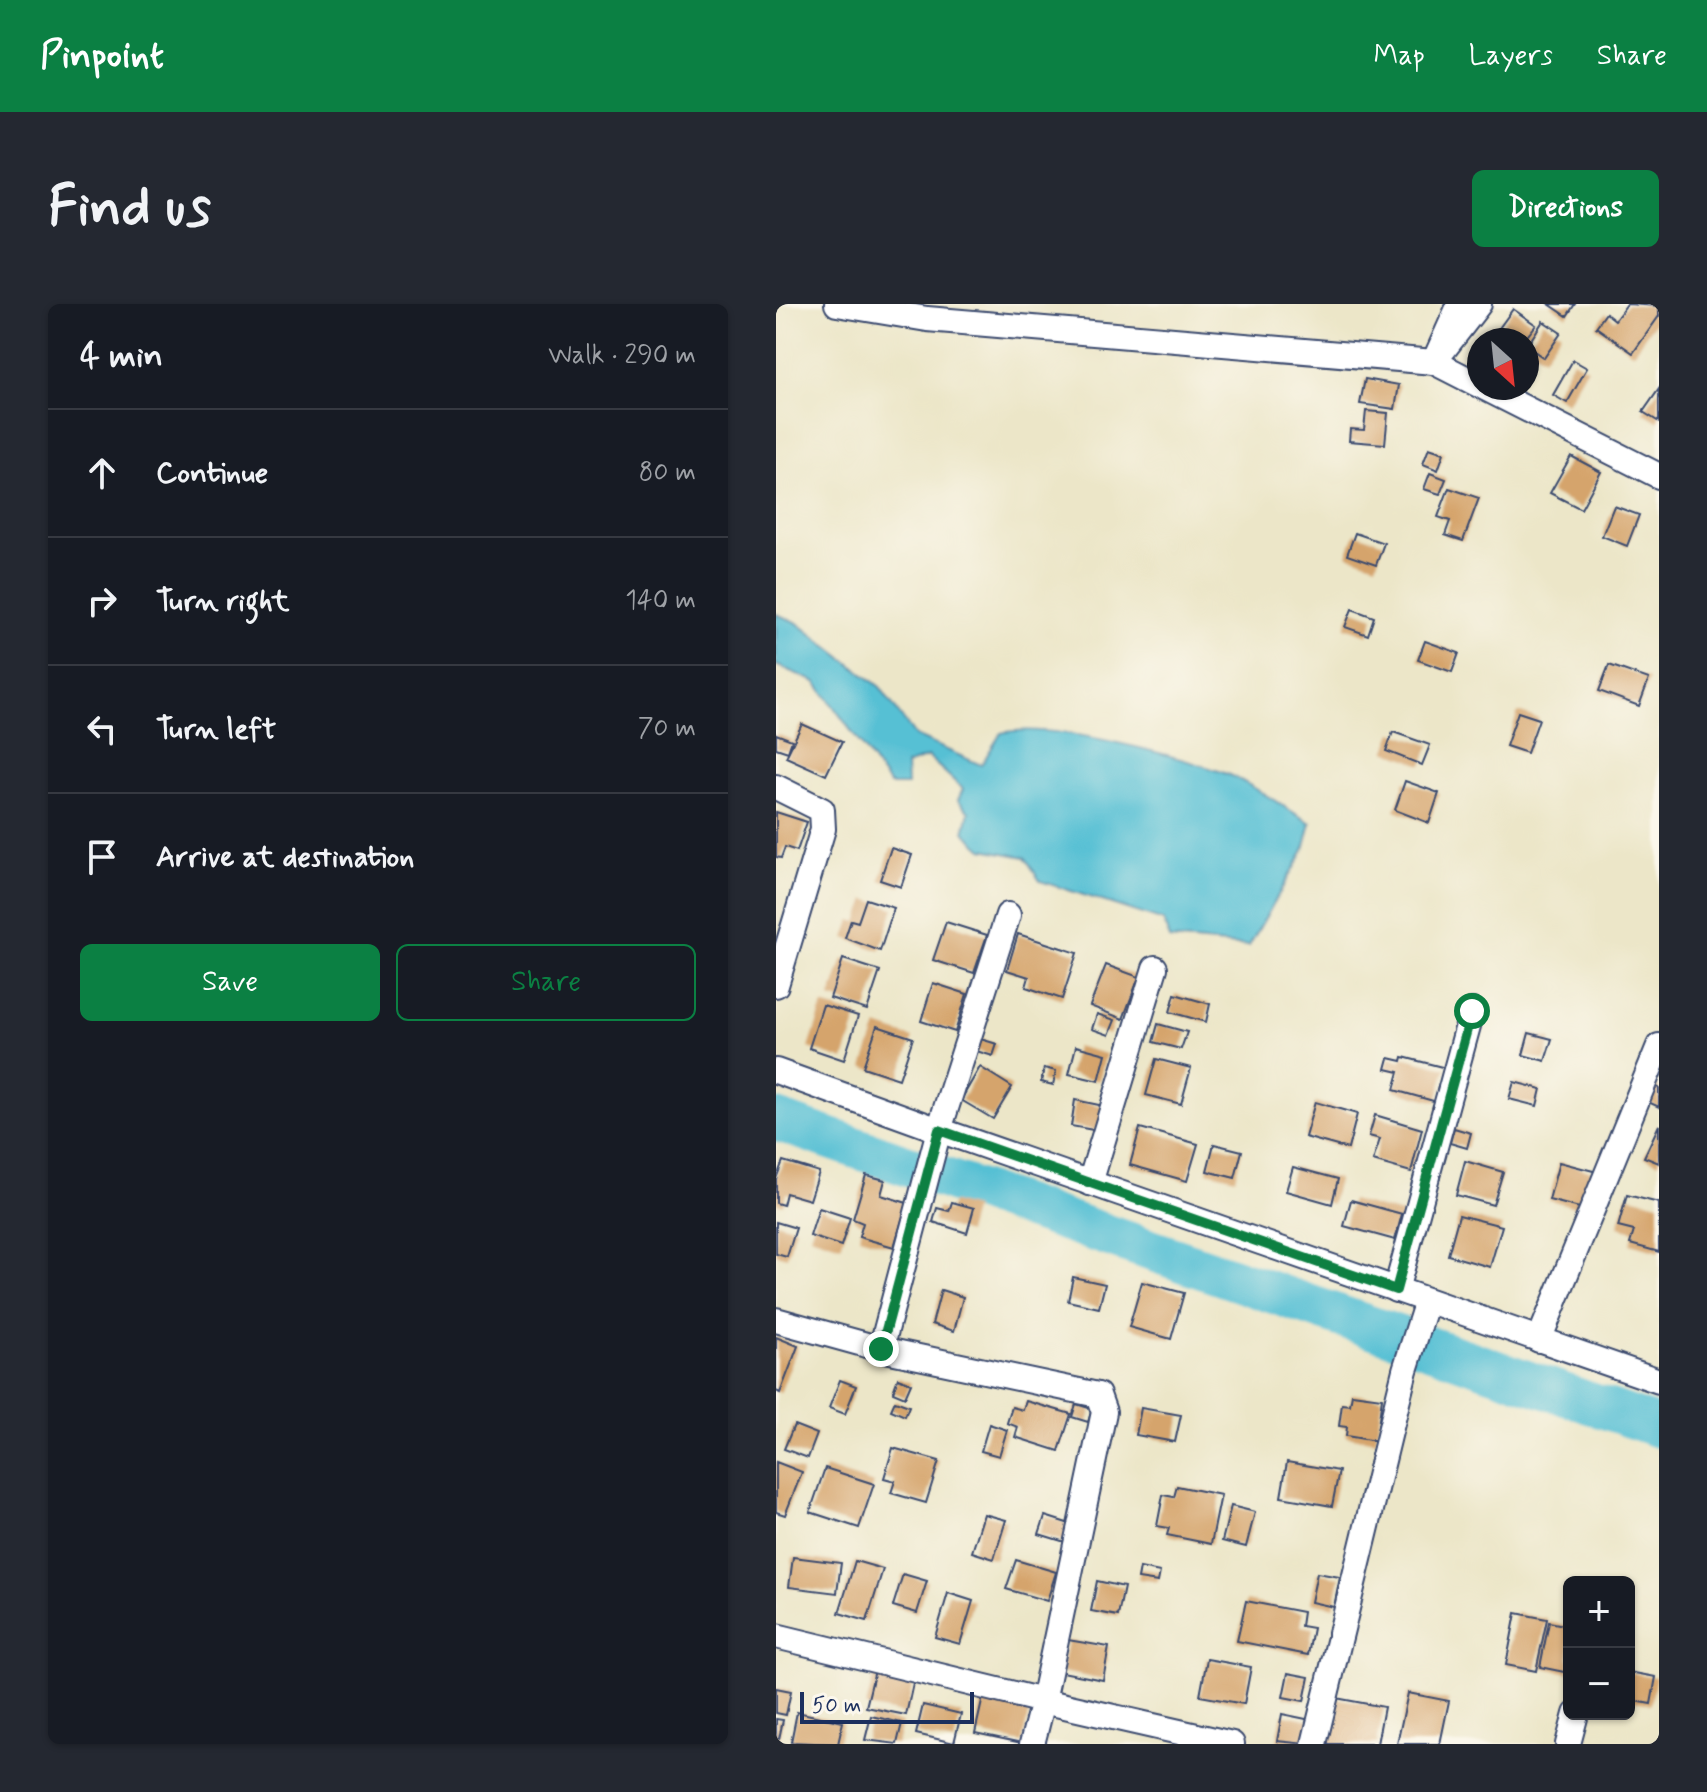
<!DOCTYPE html>
<meta charset="utf-8">
<style>
:root{--surface:#171b24;--page:#242831;--text:#f1f3f6;--muted:#9ea1a6;--line:#363941;--accent:#0b8043}
body{margin:0;font-family:Mynerve,sans-serif;background:var(--page);color:var(--text)}
.controls{position:absolute;right:24px;bottom:24px;display:grid;overflow:hidden;border-radius:12px;box-shadow:0 2px 6px #0004}
.controls button{width:72px;height:72px;display:grid;place-items:center;padding:0;border:0;border-bottom:2px solid var(--line);background:var(--surface);color:var(--text);font:40px sans-serif}
.compass{position:absolute;left:691px;top:24px;width:72px;height:72px;border-radius:50%;background:var(--surface);box-shadow:0 2px 6px #0004;rotate:153deg}
.scale{position:absolute;left:24px;bottom:20px;width:174px;box-sizing:border-box;padding-left:8px;border:4px solid #1b2f5e;border-top:0;font-size:22px;line-height:28px;white-space:nowrap;color:#1b2f5e;-webkit-text-stroke:6px #fbf7ec;paint-order:stroke}
.stop{position:absolute;width:24px;height:24px;margin:-18px;border:6px solid #0b8043;border-radius:50%;background:#fff}
.stop.end{background:#0b8043;border-color:#fff;box-shadow:0 2px 8px #0008}
.list{margin:0;padding:0;list-style:none}
h2{display:flex;justify-content:space-between;align-items:center;height:104px;margin:0;padding:0 32px;font-size:34px}
h2 small{font-size:26px;font-weight:400;color:var(--muted)}
.list li{display:grid;grid-template-columns:52px 1fr auto;gap:24px;align-items:center;box-sizing:border-box;height:128px;padding:0 32px;border-top:2px solid var(--line)}
.list b{display:block;font-size:30px;white-space:nowrap}
.list em{font-size:26px;font-style:normal;color:var(--muted)}
.actions{display:flex;gap:16px;padding:24px 32px}
.actions a{flex:1;padding:18px 0;border:2px solid var(--accent);border-radius:12px;text-align:center;font-size:28px;color:var(--accent)}
.actions .main{background:var(--accent);color:#fff}
.icon{flex:none;width:44px;height:44px;fill:none;stroke:currentColor;stroke-width:2;stroke-linecap:round;stroke-linejoin:round}
.map{position:relative;flex:none;width:883px;height:1440px;overflow:hidden;border-radius:12px}
header{display:flex;align-items:center;gap:48px;box-sizing:border-box;height:112px;padding:0 40px;background:var(--accent);color:#fff}
header strong{font-size:38px}
nav{display:flex;gap:44px;margin-inline-start:auto;font-size:28px}
.intro{display:flex;align-items:center;justify-content:space-between;box-sizing:border-box;height:192px;padding:0 48px}
h1{margin:0;font-size:56px}
.button{padding:20px 36px;border-radius:12px;background:var(--accent);color:#fff;font-size:28px;font-weight:700}
main{display:flex;gap:48px;padding:0 48px}
aside{flex:1;background:var(--surface);border-radius:12px;box-shadow:0 2px 6px #0004}
.map>svg:first-child{display:block}
.water{fill:#57c0d4;stroke:#397899;stroke-width:2}
.lines{fill:none;stroke-linecap:round;stroke-linejoin:round}
.river{stroke:#57c0d4;stroke-width:42}
.building{fill:#d5a46c}
.minor-casing{stroke:#3a4a6e;stroke-width:28}
.minor{stroke:#fff;stroke-width:24}
.route{stroke:#0b8043;stroke-width:10}
</style>
<header>
<strong>Pinpoint</strong>
<nav><a>Map</a><a>Layers</a><a>Share</a></nav>
</header>
<div class="intro"><h1>Find us</h1><a class="button">Directions</a></div>
<main>
<aside>
<h2>4 min<small>Walk · 290 m</small></h2>
<ul class="list">
<li><svg class="icon" aria-label="ahead" viewBox="0 0 24 24"><path d="M12 20V5M6 11l6-6 6 6"/></svg><div><b>Continue</b></div><em>80 m</em></li>
<li><svg class="icon" aria-label="right" viewBox="0 0 24 24"><path d="M7 20v-9h11M14 6l5 5-5 5"/></svg><div><b>Turn right</b></div><em>140 m</em></li>
<li><svg class="icon" aria-label="left" viewBox="0 0 24 24"><path d="M17 20v-9H6M10 6l-5 5 5 5"/></svg><div><b>Turn left</b></div><em>70 m</em></li>
<li><svg class="icon" aria-label="arrive" viewBox="0 0 24 24"><path d="M6 21V4h12l-3 4 3 4H6"/></svg><div><b>Arrive at destination</b></div></li>
</ul>
<div class="actions"><a class="main">Save</a><a>Share</a></div>
</aside>
<div class="map">
<svg width="883" height="1440" viewBox="0 0 883 1440">
<rect width="100%" height="100%" fill="#fbf7ec"/>
<filter id="ink" filterUnits="userSpaceOnUse"><feTurbulence type="fractalNoise" baseFrequency=".0125" numOctaves="2"/><feDisplacementMap in="SourceGraphic" scale="16" xChannelSelector="R" yChannelSelector="G"/><feConvolveMatrix kernelMatrix="1 2 1 2 8 2 1 2 1" color-interpolation-filters="sRGB"/></filter>
<filter id="wash" filterUnits="userSpaceOnUse"><feTurbulence type="fractalNoise" baseFrequency=".006" numOctaves="4" result="noise"/><feDisplacementMap in="SourceGraphic" scale="32" xChannelSelector="R" yChannelSelector="G"/><feGaussianBlur stdDeviation="1.8" result="paint"/><feColorMatrix in="noise" values="0 0 0 0 0 0 0 0 0 0 0 0 0 0 0 0 0 1.4 0 .05"/><feComposite in="paint" operator="in"/></filter>
<g filter="url(#wash)">
<rect width="100%" height="100%" fill="#ece6c8"/>
<!-- water -->
<path class="water" d="M0 310 20 318 104 383 139 432 205 461 225 429C274 417 393 450 443 467 475 478 506 503 535 519L528 546 473 642 393 635 388 617 264 577 249 553 207 545 188 528 193 508 182 496 187 485 152 453 130 461 131 481H114L40 378 0 361Z"/>
<g class="lines">
<!-- river -->
<path class="river" d="M0 816 883 1123"/>
</g>
<g id="blocks">
<!-- building -->
<g class="building">
<path d="M773 0H799L791 12Z"/>
<path d="M851 0 883 2V12L857 49 820 23 830 9 839 16Z"/>
<path d="M737 5 760 21 748 36H733L721 27Z"/>
<path d="M767 17 785 29 768 54 751 42Z"/>
<path d="M797 56 811 64 791 99 777 91Z"/>
<path d="M589 75 623 81 619 105 584 100Z"/>
<path d="M883 85V118L867 108Z"/>
<path d="M590 107 612 109 609 140 573 137 574 125 588 126Z"/>
<path d="M653 144 668 149 662 166 647 160Z"/>
<path d="M795 152 825 168 805 205 774 189Z"/>
<path d="M654 169 670 175 664 190 648 185Z"/>
<path d="M673 184 703 194 687 237 669 231 674 217 662 213Z"/>
<path d="M838 202 863 211 851 242 826 232Z"/>
<path d="M579 229 608 239 600 261 571 251Z"/>
<path d="M576 305 598 313 592 331 569 323Z"/>
<path d="M649 337 683 349 676 368 642 356Z"/>
<path d="M833 361 873 375 863 402 823 387Z"/>
<path d="M742 408 763 415 751 449 730 442Z"/>
<path d="M26 420 66 438 50 471 10 453Z"/>
<path d="M617 428 654 441 646 461 610 447Z"/>
<path d="M0 430 16 436 12 448 0 444Z"/>
<path d="M629 477 663 489 653 519 619 506Z"/>
<path d="M0 508 31 518 21 547 9 543 5 554 0 553Z"/>
<path d="M115 544 136 551 125 583 104 576Z"/>
<path d="M90 595 118 604 104 647 69 634 75 616 82 618Z"/>
<path d="M170 618 211 631 198 669 157 656Z"/>
<path d="M242 630 301 649 286 695 250 683 253 673 231 666Z"/>
<path d="M67 655 104 667 91 706 54 694Z"/>
<path d="M330 661 363 673 347 715 314 702Z"/>
<path d="M157 679 191 690 179 728 145 717Z"/>
<path d="M399 690 434 700 430 718 394 708Z"/>
<path d="M47 701 82 712 68 756 33 744Z"/>
<path d="M321 710 339 716 333 731 316 725Z"/>
<path d="M382 720 411 728 405 745 377 738Z"/>
<path d="M101 722 137 734 123 775 87 763Z"/>
<path d="M753 729 776 735 769 757 747 751Z"/>
<path d="M201 734 221 740 217 752 197 746Z"/>
<path d="M300 742 330 750 323 777 293 770Z"/>
<path d="M627 753 670 764 661 798 618 786 623 768 610 765 613 754 626 757Z"/>
<path d="M380 755 415 764 405 800 370 791Z"/>
<path d="M204 763 236 783 217 815 185 796Z"/>
<path d="M268 764 280 767 277 781 265 778Z"/>
<path d="M738 778 765 785 761 802 733 795Z"/>
<path d="M877 781 883 784V803L870 797Z"/>
<path d="M299 796 328 802 323 827 295 822Z"/>
<path d="M539 798 581 810 572 845 529 833Z"/>
<path d="M599 811 646 825 635 868 597 857 604 835 593 832Z"/>
<path d="M883 821V859L868 853Z"/>
<path d="M364 824 422 840 411 877 354 861Z"/>
<path d="M678 824 695 829 691 844 674 839Z"/>
<path d="M438 840 466 847 459 874 431 867Z"/>
<path d="M7 857 43 868 34 896 10 889 7 901 0 899V875Z"/>
<path d="M689 857 727 868 717 901 680 891Z"/>
<path d="M783 858 825 869 815 907 773 896Z"/>
<path d="M517 863 562 875 556 900 510 887Z"/>
<path d="M90 871 109 876 105 891 131 899 118 943 83 933 87 919 77 915Z"/>
<path d="M851 891 883 899V948L854 940 858 927 842 923Z"/>
<path d="M575 896 626 910 619 936 568 922Z"/>
<path d="M176 898 198 904 191 929 157 918 161 904 173 907Z"/>
<path d="M43 904 74 914 65 942 34 932Z"/>
<path d="M683 911 726 922 714 963 672 951Z"/>
<path d="M0 918 20 924 11 953 0 950Z"/>
<path d="M297 973 329 980 323 1004 292 997Z"/>
<path d="M366 978 408 989 395 1035 353 1023Z"/>
<path d="M165 986 187 993 178 1027 156 1020Z"/>
<path d="M0 1033 22 1042 4 1089 0 1087Z"/>
<path d="M122 1074 135 1079 129 1093 117 1088Z"/>
<path d="M64 1076 80 1082 69 1110 53 1104Z"/>
<path d="M576 1090 606 1094 600 1137 570 1132 571 1123 563 1122 566 1100 574 1101Z"/>
<path d="M119 1097 133 1102 129 1112 115 1106Z"/>
<path d="M250 1097 295 1110 283 1147 239 1133 242 1123 231 1119 236 1103 247 1106Z"/>
<path d="M300 1100 316 1105 312 1118 296 1113Z"/>
<path d="M365 1104 405 1111 399 1138 360 1131Z"/>
<path d="M213 1120 231 1126 223 1152 205 1147Z"/>
<path d="M18 1121 41 1130 32 1154 8 1145Z"/>
<path d="M117 1144 163 1157 150 1199 115 1189 119 1177 108 1174Z"/>
<path d="M0 1158 26 1168 9 1211 0 1208Z"/>
<path d="M511 1158 563 1167 556 1202 505 1193Z"/>
<path d="M49 1164 98 1180 83 1224 34 1208Z"/>
<path d="M401 1182 445 1191 435 1240 391 1231 393 1224 381 1222 387 1191 398 1193Z"/>
<path d="M455 1202 479 1208 470 1243 446 1237Z"/>
<path d="M208 1210 230 1216 218 1255 196 1248Z"/>
<path d="M269 1212 294 1220 289 1238 263 1230Z"/>
<path d="M17 1253 65 1259 61 1289 13 1283Z"/>
<path d="M240 1256 280 1268 271 1297 230 1285Z"/>
<path d="M79 1257 107 1265 91 1317 63 1309Z"/>
<path d="M364 1264 384 1268 382 1278 362 1275Z"/>
<path d="M541 1269 564 1273 558 1303 535 1298Z"/>
<path d="M127 1270 151 1277 141 1309 117 1302Z"/>
<path d="M321 1277 348 1283 342 1312 315 1307Z"/>
<path d="M172 1289 197 1297 184 1340 159 1333Z"/>
<path d="M470 1297 527 1308 525 1322 537 1324 532 1351 461 1337Z"/>
<path d="M740 1309 771 1315 760 1367 730 1361Z"/>
<path d="M773 1318 793 1322V1369L764 1363Z"/>
<path d="M292 1336 333 1343 327 1376 286 1368Z"/>
<path d="M431 1355 475 1363 468 1400 424 1392Z"/>
<path d="M100 1362 139 1370 130 1411 90 1403Z"/>
<path d="M853 1368 880 1373 875 1400 853 1396Z"/>
<path d="M512 1369 533 1373 528 1397 507 1393Z"/>
<path d="M0 1384 15 1387 10 1411 0 1409Z"/>
<path d="M632 1389 673 1397 664 1440H621Z"/>
<path d="M207 1393 254 1403 246 1439 199 1429Z"/>
<path d="M560 1394 608 1403 601 1440H551Z"/>
<path d="M147 1401 185 1410 178 1439 140 1430Z"/>
<path d="M21 1408 67 1418 62 1440 15 1438Z"/>
<path d="M506 1410 535 1416 530 1440 501 1437Z"/>
<path d="M95 1412 126 1419 121 1440 89 1436Z"/>
<path d="M0 1415 7 1416 3 1435H0Z"/>
</g>
</g>
</g>
<g filter="url(#ink)">
<use href="#blocks" fill-opacity="0" stroke="#3a4a6e" stroke-width="2"/>
<g class="lines">
<!-- minor casing -->
<g class="minor-casing">
<g id="minor">
<path d="M61 0 151 15 658 58 684 0"/>
<path d="M703 0 658 58 703 81"/>
<path d="M709 84 883 172"/>
<path d="M0 483 46 506 47 525 0 681"/>
<path d="M232 611 163 826 883 1077"/>
<path d="M0 767 163 826 105 1045"/>
<path d="M314 879 379 664"/>
<path d="M620 986 696 707"/>
<path d="M0 1016 105 1045 322 1091 328 1108 267 1397 456 1440"/>
<path d="M763 1036 883 742"/>
<path d="M0 1332 267 1397 256 1440"/>
<path d="M538 1440 629 1066 651 997"/>
<path d="M792 1440 800 1410"/>
</g>
</g>
<!-- minor -->
<use href="#minor" class="minor"/>
</g>
</g>
<g class="lines" filter="url(#ink)">
<!-- route -->
<path class="route" d="M105 1045 163 826 620 986 696 707"/>
</g>
</svg>
<div class="controls">
<button>+</button>
<button>−</button>
</div>
<svg class="compass" viewBox="-18 -18 36 36"><path d="M0-13l5 13h-10z" fill="#e53935"/><path d="M0 13l5-13h-10z" fill="#9ea1a6"/></svg>
<div class="scale">50 m</div>
<div class="stop" style="left:696px;top:707px"></div>
<div class="stop end" style="left:105px;top:1045px"></div>
</div>
</main>
